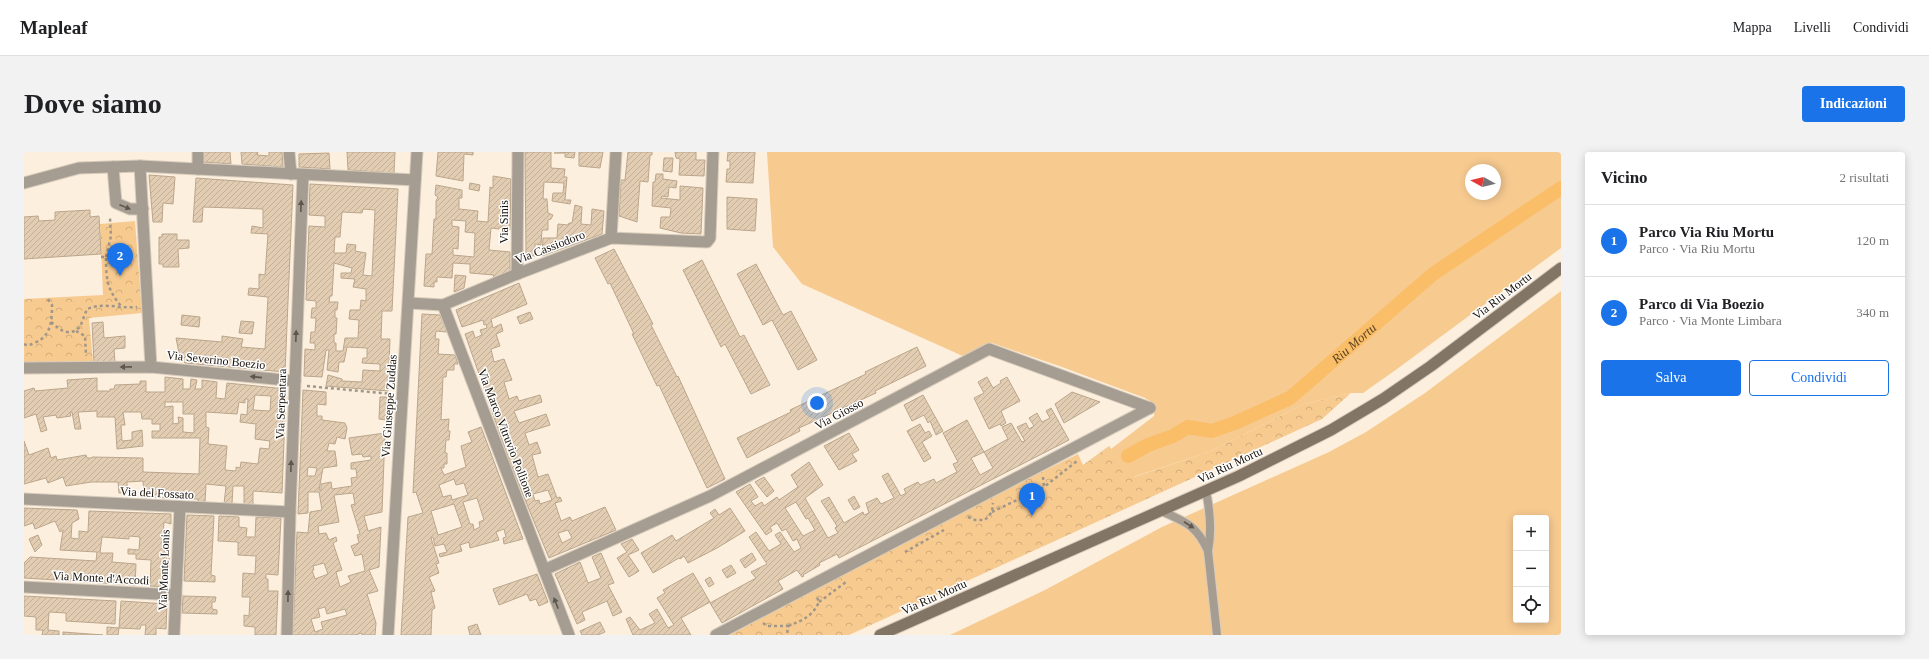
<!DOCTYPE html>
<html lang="it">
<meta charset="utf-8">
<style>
:root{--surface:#fff;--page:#f2f2f2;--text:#202124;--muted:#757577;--line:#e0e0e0;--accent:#1a73e8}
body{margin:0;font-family:"Times New Roman",serif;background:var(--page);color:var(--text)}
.controls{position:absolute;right:12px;bottom:12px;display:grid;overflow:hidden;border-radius:4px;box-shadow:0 2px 10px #0003}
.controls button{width:36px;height:36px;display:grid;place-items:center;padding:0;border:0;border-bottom:1px solid var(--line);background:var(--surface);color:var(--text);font:20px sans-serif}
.compass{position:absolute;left:1441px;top:12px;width:36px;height:36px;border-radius:50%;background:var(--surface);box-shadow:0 2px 10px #0003;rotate:278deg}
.you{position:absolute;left:793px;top:251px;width:14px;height:14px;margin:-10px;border:3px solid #fff;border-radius:50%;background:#1a73e8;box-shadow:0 0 0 6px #1a73e833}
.badge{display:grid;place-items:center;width:26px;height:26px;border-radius:50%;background:var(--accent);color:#fff;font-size:13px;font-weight:700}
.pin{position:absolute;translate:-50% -33px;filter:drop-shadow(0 1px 2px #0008)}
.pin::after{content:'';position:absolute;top:21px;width:14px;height:12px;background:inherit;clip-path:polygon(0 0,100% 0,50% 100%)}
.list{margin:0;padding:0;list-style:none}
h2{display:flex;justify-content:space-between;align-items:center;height:52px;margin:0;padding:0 16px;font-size:17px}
h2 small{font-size:13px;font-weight:400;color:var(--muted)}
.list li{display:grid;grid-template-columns:26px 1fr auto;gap:12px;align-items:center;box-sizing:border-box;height:72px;padding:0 16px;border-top:1px solid var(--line)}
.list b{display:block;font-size:15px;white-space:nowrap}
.list p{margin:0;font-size:13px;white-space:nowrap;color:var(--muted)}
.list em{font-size:13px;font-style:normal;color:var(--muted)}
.actions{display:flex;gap:8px;padding:12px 16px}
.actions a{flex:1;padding:9px 0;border:1px solid var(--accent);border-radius:4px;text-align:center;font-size:14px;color:var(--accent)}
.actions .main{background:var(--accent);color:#fff}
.icon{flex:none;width:22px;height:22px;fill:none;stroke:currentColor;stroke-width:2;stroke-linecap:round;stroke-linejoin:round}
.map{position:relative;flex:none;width:1537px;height:483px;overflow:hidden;border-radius:4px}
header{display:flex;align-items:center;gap:24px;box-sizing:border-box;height:56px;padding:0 20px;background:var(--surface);border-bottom:1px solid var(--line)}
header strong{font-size:19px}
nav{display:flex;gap:22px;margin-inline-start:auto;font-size:14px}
.intro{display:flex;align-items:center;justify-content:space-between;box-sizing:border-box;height:96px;padding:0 24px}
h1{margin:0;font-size:28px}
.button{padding:10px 18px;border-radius:4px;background:var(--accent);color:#fff;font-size:14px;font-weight:700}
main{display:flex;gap:24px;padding:0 24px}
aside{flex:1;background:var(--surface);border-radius:4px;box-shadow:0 2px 10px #0003}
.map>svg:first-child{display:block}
.green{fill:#f7ca90;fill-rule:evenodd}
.park{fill:url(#park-crowns)}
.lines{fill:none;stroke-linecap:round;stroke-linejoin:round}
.canal{stroke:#fabd68;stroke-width:14}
.building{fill:url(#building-hatch);stroke:#bba68c;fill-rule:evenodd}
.service-casing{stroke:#d7cbbb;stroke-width:10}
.minor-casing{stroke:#d7cbbb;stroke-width:13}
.tertiary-casing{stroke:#d7cbbb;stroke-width:13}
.secondary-casing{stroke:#d7cbbb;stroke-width:13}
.path{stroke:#a19789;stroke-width:2.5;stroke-dasharray:3 3;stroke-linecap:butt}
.service{stroke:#a69d92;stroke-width:8}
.minor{stroke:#a69d92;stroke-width:11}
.tertiary{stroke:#a69d92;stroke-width:11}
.secondary{stroke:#827565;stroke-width:11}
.oneway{fill:#5e564c}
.labels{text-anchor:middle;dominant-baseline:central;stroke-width:3;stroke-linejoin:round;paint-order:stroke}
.street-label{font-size:12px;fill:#160f06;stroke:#fefefe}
.water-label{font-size:13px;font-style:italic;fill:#5f4622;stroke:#fefefe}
</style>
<header>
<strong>Mapleaf</strong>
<nav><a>Mappa</a><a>Livelli</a><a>Condividi</a></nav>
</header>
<div class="intro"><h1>Dove siamo</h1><a class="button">Indicazioni</a></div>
<main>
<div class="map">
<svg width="1537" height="483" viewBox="0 0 1537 483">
<defs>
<pattern id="park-crowns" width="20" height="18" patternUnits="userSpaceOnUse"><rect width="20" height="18" fill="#f7ca90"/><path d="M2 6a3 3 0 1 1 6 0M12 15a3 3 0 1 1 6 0" fill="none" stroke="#d3ac7b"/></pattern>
<pattern id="building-hatch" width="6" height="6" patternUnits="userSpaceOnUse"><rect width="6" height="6" fill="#e2cdb2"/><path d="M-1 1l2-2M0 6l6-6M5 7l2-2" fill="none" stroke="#c1af98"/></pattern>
</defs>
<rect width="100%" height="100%" fill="#fcefde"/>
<!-- green -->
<g class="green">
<path d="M743 0H1537V96L1373 217 1339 241H1327L1280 252 1185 300 1109 325 1087 297 1130 264 1131 253 1121 246 1038 215 968 191 941 205 778 132 749 95ZM1447 18H1471V42H1447Z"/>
<path d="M1537 139V483H926L1021 438 1138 375 1305 300 1342 280 1401 241ZM1492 366H1522V468H1492Z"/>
</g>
<!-- park -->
<g class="park">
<path d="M111 69 118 161 65 166 69 210 0 211V147L79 143 76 72Z"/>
<path d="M1327 241 1298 267 825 483H687L1054 302 1059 313 1085 294 1110 325 1185 300 1280 252Z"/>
</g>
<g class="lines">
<!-- canal -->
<path class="canal" id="s1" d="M1104 304 1124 293 1149 284 1164 275 1188 279 1213 270 1266 246 1409 122 1537 36"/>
</g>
<!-- building -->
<g class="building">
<path d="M178 0H206L207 12 179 10Z"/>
<path d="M217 0H234L233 3 245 4V0H258L259 15 218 12Z"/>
<path d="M323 0H371L370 21 324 18Z"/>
<path d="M414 0H449V3L440 2 439 29 412 24Z"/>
<path d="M501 0H527V16L541 17 540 25H543L541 48H547L546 52 528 49 529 41H539L540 31 520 30 519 47H523L524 61 529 63 527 67 524 68V78H518L517 93 511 92V104L502 103Z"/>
<path d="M551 0 550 6 541 5V1H530Z"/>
<path d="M555 0H579L576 16 555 14Z"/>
<path d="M604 0H628V3H626L624 30 616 29 613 70 595 64 597 28H601Z"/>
<path d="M651 0H672V8H681L680 24 655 23 656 7 652 6Z"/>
<path d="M704 0H731L729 31 702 30 703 17H706V9H703Z"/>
<path d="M305 1 306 17 275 15V2Z"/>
<path d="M640 6H649L648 20 639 19Z"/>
<path d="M632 22H639V27L653 29 652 36 645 35 644 45 638 44 637 46 656 48V34L679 36 677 82 657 81 636 76 637 65H646L647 56 628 54 629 30H631Z"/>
<path d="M125 23 151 25 149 52 139 51 138 70H129Z"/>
<path d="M469 24 487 27 486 78 475 75V77L467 76 465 98 486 100V119L469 126 470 123 446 121V112L429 111 428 126 413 125V130H410V135L400 134 402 102H408L410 67H412V49L414 45 411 43 412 33 438 38V46H435V57L454 59 453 69 464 70 466 35 469 36ZM428 68 442 69 441 80 451 81 450 105 429 103V96L434 97 435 75 428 74Z"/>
<path d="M172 26 269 33 261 220 161 211 156 206 152 186 198 190V184L219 187 217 195 241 197 244 145 224 143 225 136 235 137V122L241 123 244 82 227 81 228 74 239 76V57L179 55 178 70H169Z"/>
<path d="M446 31 456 33 455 39 445 37Z"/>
<path d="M286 32 374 37 368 159H358L357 187H366L364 239 302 234 304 223 318 227V229L338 230 339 218 356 219V212L338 211 339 206H343V196L323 195 320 210H315L314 220 303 218 305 198H302L298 225 280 224 281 197 291 198V191H286L287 180H291L292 166H287L288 156H292V149L282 148 285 74 301 75V64L285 63ZM339 57 351 58 348 124 339 123 342 101 331 99 332 93 323 92 322 101H310L311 85H316L318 60 338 61ZM310 111 328 116 327 121H317V126L331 127 329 135 342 137V149L337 148 336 158H326L325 167 335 168 334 186H321L319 199H312V191H310V182H312L313 166H311V158H313L314 150H305L306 144H308Z"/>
<path d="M703 45 733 47 731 79 703 77Z"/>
<path d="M551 53 558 55 557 72 567 73 568 57 580 59 578 82 518 104 519 86H533L534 72 544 73 545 71H548Z"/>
<path d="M66 58V65L75 64 77 102 0 107V65L14 64 15 69 31 68V60Z"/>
<path d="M138 82H153V88H165V96L154 97 155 115H139V112H135V85H138Z"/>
<path d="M590 97 629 172 627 173 653 225 654 224 701 327 683 336 635 233 633 234 608 182H610L586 131 584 132 571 106Z"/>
<path d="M678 108 716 185 720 183 746 233 727 242 701 192 697 195 659 118Z"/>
<path d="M732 112 759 163 767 159 793 208 774 218 748 168 739 173 713 122Z"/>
<path d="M431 123 442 124 440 136 430 140Z"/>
<path d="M495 131 503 152 467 167 469 176 477 172 479 179 472 182 476 194 467 197 470 210 480 207 488 228 480 230 485 247 493 244 495 249 516 243 518 250 490 259 495 271 522 262 526 273 501 281 505 293 513 290 517 301 508 303 514 325 524 322 533 346 536 345 538 349 531 351 537 369 546 365 548 369 581 355 592 378 525 406 486 311 441 182 449 179 451 186 458 183 456 178 463 176 462 172 460 173 459 168 438 175 432 158ZM524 338 528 348 516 352 515 348 511 349 509 342ZM544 378 548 386 538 391 534 381Z"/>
<path d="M506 160 509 167 496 172 493 165Z"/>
<path d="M398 162 416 163 423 180 412 179 411 187H415L414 202 431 203 434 212H430V218H423L422 225H419L417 268 425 267 424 279H426L425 288H422L421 301H423V312H420V316H417L420 323 442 315 437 294 448 290 444 280 457 275 499 387 480 392 479 386 482 385 480 377 472 380 475 388 446 396 445 390 436 393 438 399 416 405 415 402 423 400 420 392 411 394 409 385 407 386 415 411 412 412 415 421 405 425 411 439 407 440 411 456 408 458 407 483H377L384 365 399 361 392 340 389 341ZM430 327 432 333 440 331 444 343 428 348 427 343 419 345 415 333ZM453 346 460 368 455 370 456 375 450 378 449 372H446L439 350ZM430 352 438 375 414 383 407 359Z"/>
<path d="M158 163 176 165 175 175 157 173Z"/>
<path d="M217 169 230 170 228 182 215 181Z"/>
<path d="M79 170 80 186 101 184V196L90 197 91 210 70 211 68 171Z"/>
<path d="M893 195 902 214 851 239 852 241 775 276 776 279 723 306 713 286 767 260 766 258 842 222 841 220Z"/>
<path d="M141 225 159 227V237H166L167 227 173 228 171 237H178V228L193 230 192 246 201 247 203 231 262 237 258 341 229 339V353H220V334H209L208 352H200L202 334 182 332 181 351H174V347L120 345 119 329 103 330V341H95L94 330H67L42 334 39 325 24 331 22 326 0 332V289L5 303 24 296 27 306 32 304 33 308 62 303 63 306H68V305L119 306V320L175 322 176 286H128V279H136V272H128V267H118L117 260H99L101 273H97L98 289 108 288V280L118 278 119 294 93 297 91 265H73V259L54 260 57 277H51L48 260 46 261 47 264 33 266 32 263 19 265 23 278 17 280 12 262 0 266V239L10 236 11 239 44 236 43 228 73 226V239H86V237H90L91 233 116 232V229H122V240H141ZM231 243 247 244 246 259 229 258ZM221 247H224L223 263 217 262 216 270 232 272 231 287 246 289 245 297 236 296 234 312 217 310 216 316 212 315V319L201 318 203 294 184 292 185 276 182 275V260L213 262 215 250 221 251ZM141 250H159V262H170V281L159 280V266L154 265 155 271 149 272V254L141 255Z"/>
<path d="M963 225 969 236 977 231 976 229 983 225 996 249 977 259 982 271 977 274 976 272 965 277 950 246 960 241 954 230Z"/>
<path d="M279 238 302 240V253L293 252V264H298V268L321 271 323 276 321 287 313 285 311 292 305 291 303 299H311L313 314 299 316 295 338H297V332L307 330 308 337 328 334 327 326 333 325 332 317H327V311L347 308V304L339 305 338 302 328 303 325 286 361 281 358 360 340 364 344 379 357 375 355 415 345 418 354 439 343 442 352 471 351 483H338V481L331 483H269L273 380 284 381 286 360 298 358 295 340H284V361L274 362ZM284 315 293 316 291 324H283ZM329 341 331 352 327 353 336 382 333 383 335 391 327 394 331 404 338 402 341 419 324 424 327 430 316 435 312 420 318 418 309 391 313 389 312 385 305 388 302 381 295 382 294 374 315 370 310 343ZM300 411 304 422 291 427 288 418H290L289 414ZM301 455 303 462 321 457 323 463 297 470 299 477 291 480 287 467 296 465 294 457Z"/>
<path d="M1048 240 1076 250 1040 271 1031 252Z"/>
<path d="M899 243 919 279 912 283 906 269 904 271 900 263 888 269 880 253Z"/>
<path d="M356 245H363L362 268 355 267Z"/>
<path d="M1027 256 1045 288 815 406 813 402 795 411 796 413 779 423 780 424 778 425 773 418 754 429 759 437 698 471 686 451 732 426 727 420 743 412 725 385 732 380 745 399 757 392 751 383 756 380 770 400 777 396 773 387 769 389 762 377 758 379 753 371 746 375 748 379 742 383 712 340 726 332 734 345 727 349 731 354 738 350 740 354 753 345 755 348 774 335 767 323 785 310 799 333 781 346 804 386 814 381 811 376 813 374 797 349 805 345 820 371 839 360 840 363 845 361 842 351 853 346 857 352 870 346 858 324 864 321 877 344 882 341 880 337 894 330 896 333 910 327 912 331 933 320 929 312 934 310 919 281 943 268 960 300 984 287 978 275 987 271 998 290 1001 289 993 275 1002 271 1005 277 1010 274 1005 266 1013 261 1018 270 1026 266 1022 259ZM960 300 969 316 956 323 947 306ZM772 350 782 367 784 366 791 378 779 384 761 356Z"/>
<path d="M896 272 901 281 905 279 908 284 898 290 907 306 900 310 883 279Z"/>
<path d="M825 281 835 298 828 302 833 309 815 318 800 294Z"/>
<path d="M740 325 750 339 743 345 731 330Z"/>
<path d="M830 344 836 355 830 358 824 348Z"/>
<path d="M0 356 53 358 55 367 48 371 47 386 55 387V379L64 380 65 359 147 362V372L140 370 139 382 146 383 144 435 126 434 127 408 112 407V402H104V397L115 398 116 385 105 384V387L78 385 76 401H89L88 410 112 412 111 433 0 426V411L6 405 72 409 73 400 36 398 39 378 36 380 31 369 11 377 9 371 0 374Z"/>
<path d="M706 356 721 379 693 396 664 411 660 404 656 407 655 406 629 421 617 401 648 383 652 389 690 366 686 361 691 357 695 363Z"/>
<path d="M163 363 190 364 187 423 191 424V430L160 429Z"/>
<path d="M195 364 215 365V375L223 376 222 385H231L232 365 257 366 254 423 242 422V427H244V439H254L252 483H231V475L220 474V463L225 464 226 445H218L219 421 231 422 232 404 214 403V390L194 389Z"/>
<path d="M14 383 18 393 11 400 5 387Z"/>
<path d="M608 387 615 398 604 403 615 419 605 425 593 406 603 400 597 392Z"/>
<path d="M577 401 590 431 584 433 598 460 589 464 583 449 558 460 561 468 553 472 531 422 556 410 564 431 577 426 568 405Z"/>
<path d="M728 401 732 408 721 416 716 408Z"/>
<path d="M707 413 712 421 703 426 698 418Z"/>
<path d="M669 421 686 450 657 466 667 483H609L602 467 606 465 616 478 631 471 625 462 633 457 644 476 650 473 633 446 641 441 639 438Z"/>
<path d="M513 422 524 450 515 454 512 447 506 449 503 442 475 453 469 437Z"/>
<path d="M686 425 690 432 685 435 681 428Z"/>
<path d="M0 444 92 449 91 472 42 469V461L25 460 24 478 35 479V483H18L19 478H12V465L0 464Z"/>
<path d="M159 444 192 445 191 450H188V457L193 458V462L158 461Z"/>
<path d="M97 449 143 452 142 477 132 476V483H121L122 473H117L116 477 95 476Z"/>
<path d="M576 470 581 480 574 483H558L556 479Z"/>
<path d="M453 472 457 483H446L444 475Z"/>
<path d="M83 475 95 476 94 483H83Z"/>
<path d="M39 480 79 483H39Z"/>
</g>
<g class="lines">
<!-- service casing -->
<g class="service-casing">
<g id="service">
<path d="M1182 339C1186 359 1188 379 1184 399"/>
<path d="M1135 358C1161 370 1172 372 1184 399L1193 483"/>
</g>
</g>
<!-- minor casing -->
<g class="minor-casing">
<g id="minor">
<path d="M265 0 267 22"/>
<path d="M116 14 127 215"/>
<path d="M89 15 92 51 106 57H119"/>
<path d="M174 17V0"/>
<path d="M0 31 55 16 116 14 391 28"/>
<path d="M587 86 592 0"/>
<path d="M493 122 494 0"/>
<path d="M385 151 419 153 493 122 587 86 683 90 686 86 689 0"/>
<path d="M419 153 545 483"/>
<path d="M0 216 127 215 271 229"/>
<path d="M0 347 266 360"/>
<path d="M520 418 686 344 965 197 1126 256"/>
<path d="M0 435 152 443"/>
<path d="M150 483 156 355"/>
<path d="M263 483 266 360 279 23"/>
<path d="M692 483 1126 256"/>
</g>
</g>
<!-- tertiary casing -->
<g class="tertiary-casing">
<path id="tertiary" d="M364 483 393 0"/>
</g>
<!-- secondary casing -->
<g class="secondary-casing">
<path id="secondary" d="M856 483 1215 324 1307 278 1359 247 1407 214 1537 116"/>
</g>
<!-- path -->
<g class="path">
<path d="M77 105H82C82 127 83 138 98 155"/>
<path d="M82 105 87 84 86 66"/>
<path d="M27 170C37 179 45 185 56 175L63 157C80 150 96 157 113 155"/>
<path d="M52 179 61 184 62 204"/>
<path d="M0 192C4 194 6 193 10 191 27 185 28 169 28 153L23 146"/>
<path d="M283 234 368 242"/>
<path d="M1019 325 1020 335"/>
<path d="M968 360 1020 335 1053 309"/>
<path d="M944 365 951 368H961L968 360 969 351"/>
<path d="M881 400 920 378"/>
<path d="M795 450 822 430"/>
<path d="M739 471 743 474H764L763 483"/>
<path d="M764 474C779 468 788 465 795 450L792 443"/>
</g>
<!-- service -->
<use href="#service" class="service"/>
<!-- minor -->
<use href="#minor" class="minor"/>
<!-- tertiary -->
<use href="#tertiary" class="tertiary"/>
<!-- secondary -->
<use href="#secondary" class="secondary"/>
</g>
<!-- one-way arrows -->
<defs><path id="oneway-solid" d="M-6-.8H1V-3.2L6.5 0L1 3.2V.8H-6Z"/></defs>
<g class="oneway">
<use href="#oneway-solid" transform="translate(277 54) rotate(-88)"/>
<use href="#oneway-solid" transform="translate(101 55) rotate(22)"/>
<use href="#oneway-solid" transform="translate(272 184) rotate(-88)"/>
<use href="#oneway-solid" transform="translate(102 215) rotate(179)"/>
<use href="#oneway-solid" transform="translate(232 225) rotate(-174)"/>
<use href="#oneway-solid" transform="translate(267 314) rotate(-88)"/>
<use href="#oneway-solid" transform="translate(1165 373) rotate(33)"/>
<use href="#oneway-solid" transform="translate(264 444) rotate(-89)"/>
<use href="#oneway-solid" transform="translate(532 451) rotate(-111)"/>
</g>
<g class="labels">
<!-- street labels -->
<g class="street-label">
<text transform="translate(480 70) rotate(-90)">Via Sinis</text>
<text transform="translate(526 95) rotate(-21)">Via Cassiodoro</text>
<text transform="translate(1478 144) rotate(-37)">Via Riu Mortu</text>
<text transform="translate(192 208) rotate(6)">Via Severino Boezio</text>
<text transform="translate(257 252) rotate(-88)">Via Serpentara</text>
<text transform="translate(365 254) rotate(-86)">Via Giuseppe Zuddas</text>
<text transform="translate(815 262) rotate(-28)">Via Giosso</text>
<text transform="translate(482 281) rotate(69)">Via Marco Vitruvio Pollione</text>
<text transform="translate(1206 313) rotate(-25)">Via Riu Mortu</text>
<text transform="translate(133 341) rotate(3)">Via del Fossato</text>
<text transform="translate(140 418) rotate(-88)">Via Monte Lonis</text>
<text transform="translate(77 426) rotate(3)">Via Monte d'Accodi</text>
<text transform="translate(910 445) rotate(-24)">Via Riu Mortu</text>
</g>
<!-- water labels -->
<g class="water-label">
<text stroke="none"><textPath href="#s1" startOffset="260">Riu Mortu</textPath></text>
</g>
</g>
</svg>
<div class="controls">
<button>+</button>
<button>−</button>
<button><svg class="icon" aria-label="locate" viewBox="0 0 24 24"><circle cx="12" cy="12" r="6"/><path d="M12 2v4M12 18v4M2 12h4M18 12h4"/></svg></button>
</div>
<svg class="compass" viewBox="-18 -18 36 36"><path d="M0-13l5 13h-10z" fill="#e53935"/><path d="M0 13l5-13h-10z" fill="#757577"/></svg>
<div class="you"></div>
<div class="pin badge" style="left:1008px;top:364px">1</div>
<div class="pin badge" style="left:96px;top:124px">2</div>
</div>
<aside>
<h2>Vicino<small>2 risultati</small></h2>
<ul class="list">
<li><span class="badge">1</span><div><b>Parco Via Riu Mortu</b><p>Parco · Via Riu Mortu</p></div><em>120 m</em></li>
<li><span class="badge">2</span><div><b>Parco di Via Boezio</b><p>Parco · Via Monte Limbara</p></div><em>340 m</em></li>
</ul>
<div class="actions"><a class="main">Salva</a><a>Condividi</a></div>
</aside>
</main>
